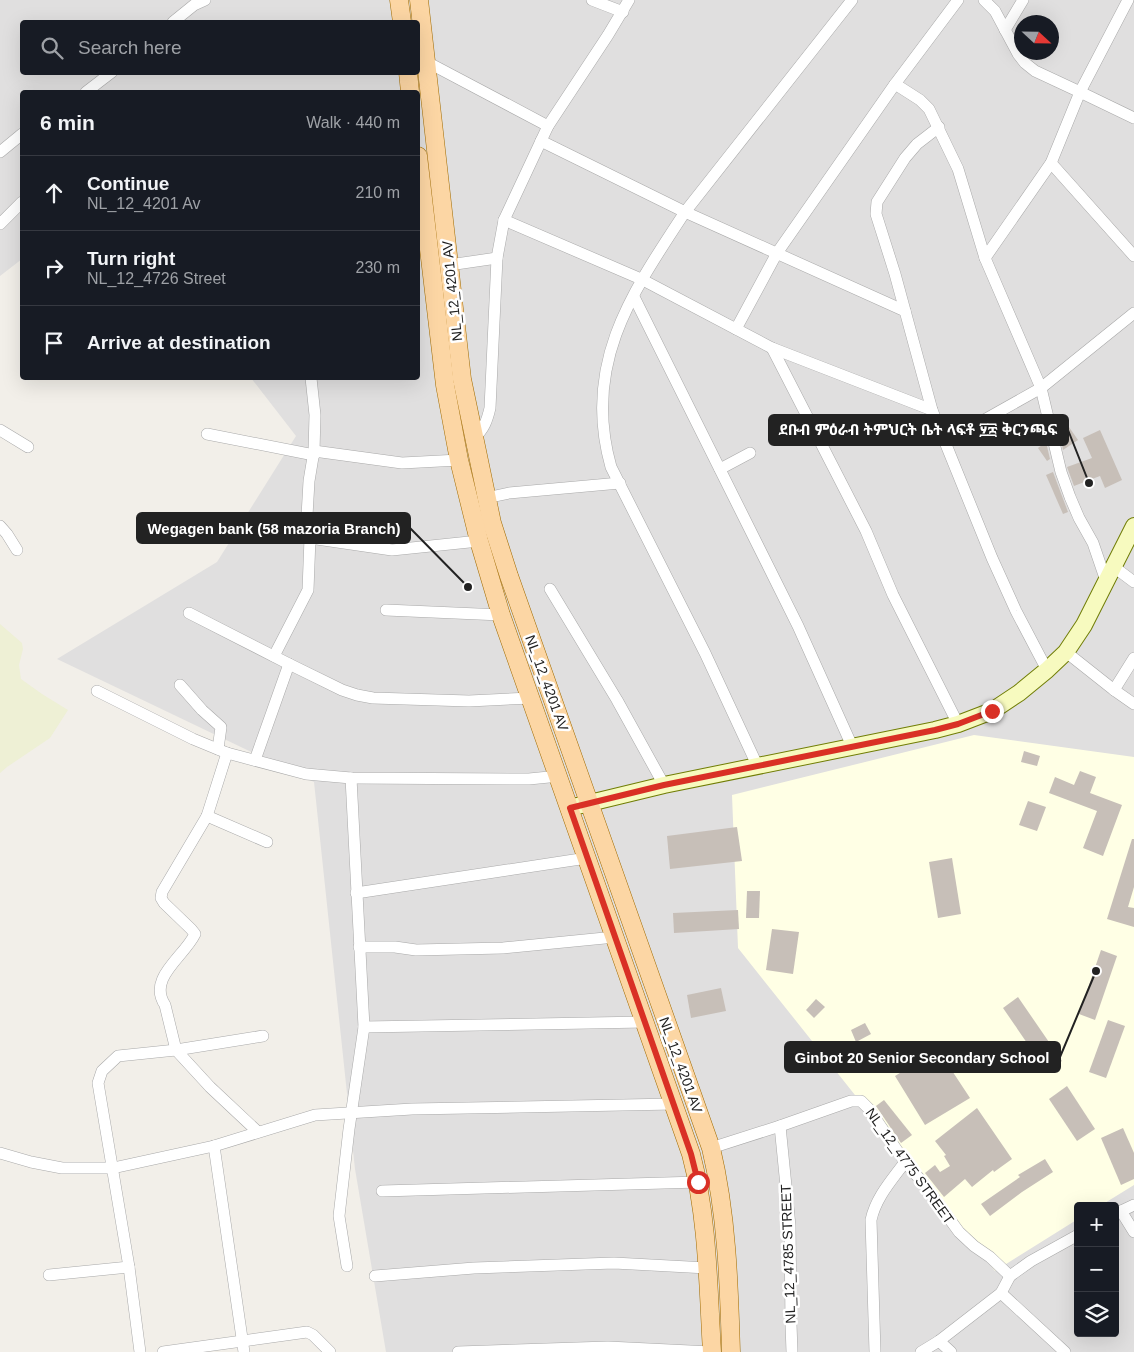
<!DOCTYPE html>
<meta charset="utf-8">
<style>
:root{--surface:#171b24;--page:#242831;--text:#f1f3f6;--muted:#9ea1a6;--line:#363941}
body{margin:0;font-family:Helvetica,"Noto Sans Ethiopic",sans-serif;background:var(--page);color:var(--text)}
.controls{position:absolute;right:15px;bottom:15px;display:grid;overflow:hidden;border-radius:5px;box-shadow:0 5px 20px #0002}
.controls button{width:45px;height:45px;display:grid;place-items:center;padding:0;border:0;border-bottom:1px solid var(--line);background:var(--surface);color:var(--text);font:25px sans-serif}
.compass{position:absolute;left:1014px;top:15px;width:45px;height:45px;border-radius:50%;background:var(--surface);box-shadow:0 5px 20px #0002;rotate:112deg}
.stop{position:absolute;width:15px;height:15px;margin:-11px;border:4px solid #d93025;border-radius:50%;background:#fff}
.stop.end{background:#d93025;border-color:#fff;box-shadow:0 1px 5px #0008}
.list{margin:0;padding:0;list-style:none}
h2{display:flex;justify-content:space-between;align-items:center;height:65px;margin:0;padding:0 20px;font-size:21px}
h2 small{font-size:16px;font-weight:400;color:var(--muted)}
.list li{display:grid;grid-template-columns:32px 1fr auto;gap:15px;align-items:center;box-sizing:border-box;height:75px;padding:0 20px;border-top:1px solid var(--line)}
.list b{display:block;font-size:19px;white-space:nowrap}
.list p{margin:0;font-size:16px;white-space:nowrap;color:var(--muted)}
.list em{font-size:16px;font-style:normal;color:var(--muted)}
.icon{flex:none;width:28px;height:28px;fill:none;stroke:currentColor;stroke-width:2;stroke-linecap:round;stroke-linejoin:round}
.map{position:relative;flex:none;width:1134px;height:1352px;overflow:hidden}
.search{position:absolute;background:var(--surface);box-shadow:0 5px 20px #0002;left:20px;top:20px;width:400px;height:55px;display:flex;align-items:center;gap:12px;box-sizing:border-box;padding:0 18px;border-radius:5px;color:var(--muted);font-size:19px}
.panel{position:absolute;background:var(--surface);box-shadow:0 5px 20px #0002;left:20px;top:90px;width:400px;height:290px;border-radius:5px}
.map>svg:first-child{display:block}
.residential{fill:#e0dfdf;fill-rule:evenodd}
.education{fill:#ffffe5}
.farmland{fill:#eef0d5}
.building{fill:#c7bfb8}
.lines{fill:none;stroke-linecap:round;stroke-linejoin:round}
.street-casing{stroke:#a9a9a9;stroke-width:12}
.secondary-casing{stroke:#707d05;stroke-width:18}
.primary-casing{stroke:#a06b00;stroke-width:19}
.street{stroke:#fff;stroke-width:11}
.secondary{stroke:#f7fabf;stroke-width:16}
.primary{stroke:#fcd6a4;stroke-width:18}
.route{stroke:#d93025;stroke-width:6}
.labels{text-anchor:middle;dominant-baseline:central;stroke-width:5;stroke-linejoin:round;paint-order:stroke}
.street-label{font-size:14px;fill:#222;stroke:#fff}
.leader{fill:none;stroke:#222;stroke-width:2}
.callout-dot{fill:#222;stroke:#fff;stroke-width:2}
.callout{fill:#222;stroke:#222;stroke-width:2}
.callout-label{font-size:15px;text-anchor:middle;font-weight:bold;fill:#fff}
</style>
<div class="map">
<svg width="1134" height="1352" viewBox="0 0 1134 1352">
<rect width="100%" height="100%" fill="#f2efe9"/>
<!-- residential -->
<path class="residential" d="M0 0H1134V1352H386L355 1169 314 782 57 659 217 562 296 436 251 378H418V92H301L302 90 297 92H22V259L0 276ZM22 22H418V72H22ZM1022 22H1052V52H1022ZM1078 1206H1115V1333H1078Z"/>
<!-- education -->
<path class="education" d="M974 735 1134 757V1185L1100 1206H1078V1219L995 1271 738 948 732 795Z"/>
<!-- farmland -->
<path class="farmland" d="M0 624 22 643 23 649 19 665 21 679 42 694 68 710 50 738 7 767 0 773Z"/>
<!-- building -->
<g class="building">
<path d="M1069 427 1078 440 1063 450 1060 433Z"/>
<path d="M1100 430 1122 480 1105 488 1100 476 1074 486 1067 467 1092 458 1083 438Z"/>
<path d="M1046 442 1050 459 1047 461 1038 448Z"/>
<path d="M1053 472 1068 512 1063 514 1046 475Z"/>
<path d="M1024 751 1040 756 1037 766 1021 762Z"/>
<path d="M1080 771 1096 777 1090 793 1122 805 1103 856 1083 848 1097 811 1049 793 1055 777 1074 785Z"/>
<path d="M1028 801 1046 807 1037 831 1019 825Z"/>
<path d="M737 827 742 861 670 869 667 836Z"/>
<path d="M1132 839H1134V887L1128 907 1134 908V927L1107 919Z"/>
<path d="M952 858 961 914 938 918 929 862Z"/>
<path d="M747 891H760L759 918H746Z"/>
<path d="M738 910 739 929 674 933 673 913Z"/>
<path d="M772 929 799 932 793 974 766 970Z"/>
<path d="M1101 950 1117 956 1095 1020 1079 1014Z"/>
<path d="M721 988 726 1011 691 1018 687 995Z"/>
<path d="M1018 997 1062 1061 1047 1072 1003 1008Z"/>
<path d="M816 999 825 1007 814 1018 806 1010Z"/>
<path d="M1108 1020 1125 1026 1106 1078 1089 1072Z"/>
<path d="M865 1023 871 1034 856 1042 851 1030Z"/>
<path d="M850 1041 856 1052 842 1060 836 1048Z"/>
<path d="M937 1048 970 1098 925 1125 895 1076 921 1060 920 1059Z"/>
<path d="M1067 1086 1095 1129 1077 1141 1049 1099Z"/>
<path d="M884 1100 912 1135 901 1143 876 1106Z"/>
<path d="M977 1108 1012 1159 994 1172 993 1170 972 1187 965 1179 944 1197 925 1173 935 1165 940 1172 950 1166 944 1156 946 1155 935 1141Z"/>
<path d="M1123 1128 1134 1153V1179L1121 1185 1101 1138Z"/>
<path d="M1045 1159 1053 1172 1022 1192 990 1216 981 1204 1020 1177 1018 1175Z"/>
</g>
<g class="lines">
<!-- street casing -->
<g class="street-casing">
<g id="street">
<path d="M592 0 623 12"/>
<path d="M984 0 995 11 1018 54 1025 63 1035 71 1080 92 1051 163 985 258"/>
<path d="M1128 0 1080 92 1134 118"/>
<path d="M173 22 194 5 205 0"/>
<path d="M1005 30 1023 0"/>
<path d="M427 62 548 126"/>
<path d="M895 84 920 100 929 109 958 169 985 258 1041 388 1061 472 1070 497 1079 518 1093 543 1106 581"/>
<path d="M86 92 112 72"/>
<path d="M939 127 917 144 905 158 877 202 876 214 895 274 932 410 992 558 1016 611 1047 670"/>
<path d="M541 141 685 212 905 311"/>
<path d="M0 152 22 134"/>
<path d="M1051 163 1134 256"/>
<path d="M504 220 641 279 772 348 932 410"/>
<path d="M0 224 22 202"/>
<path d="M449 265 497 258"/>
<path d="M634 297 798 626 852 746"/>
<path d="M736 329 777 253 895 84 958 0"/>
<path d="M772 348 866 531 893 595 958 724"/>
<path d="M0 430 28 447"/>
<path d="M207 434 314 455"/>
<path d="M474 438C484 429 487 421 490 408L497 258 504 220 548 126 608 35 629 0"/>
<path d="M945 442 1041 388 1134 313"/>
<path d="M314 451 402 463 459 460"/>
<path d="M720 469 750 453"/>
<path d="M486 498 509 493 620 483"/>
<path d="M0 526 7 534 17 550"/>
<path d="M310 538 307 516 309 481 314 451 315 415 311 378"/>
<path d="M1114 567 1134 582"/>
<path d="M550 589 617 700 664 785"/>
<path d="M386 610 501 615"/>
<path d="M189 613 289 664 342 690 357 695 373 698 469 701 531 698"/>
<path d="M1066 652 1114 690 1134 704"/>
<path d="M274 656 308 590 310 538 392 550 479 541"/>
<path d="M180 685 202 710 221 727 218 749"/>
<path d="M1114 690 1134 658"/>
<path d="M97 691 193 739 227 753 306 774 351 778 529 779 559 776"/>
<path d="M227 753 207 816 162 892 161 898 164 903 191 929 195 934C184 957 147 978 165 1005L176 1050 210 1087 258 1132"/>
<path d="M255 760 289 664"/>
<path d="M758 767 705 653 611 467C582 365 631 294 685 212L852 0"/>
<path d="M207 816 267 842"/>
<path d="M356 893 587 858"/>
<path d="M359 947H395L416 950 503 948 615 937"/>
<path d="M364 1027 645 1022"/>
<path d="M780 1126 790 1226 791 1324 792 1352"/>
<path d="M214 1146 244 1352"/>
<path d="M711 1148 780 1126 851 1101H861L869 1109 905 1162 924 1184 959 1232 974 1246 990 1257 1010 1276"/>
<path d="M0 1153 31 1162 62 1168H113L214 1146 315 1115 412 1109 674 1104"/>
<path d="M382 1191 699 1182"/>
<path d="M1121 1211 1134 1232"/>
<path d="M1115 1214 1134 1205"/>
<path d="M347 1266 339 1216 349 1129 364 1027 351 778"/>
<path d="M49 1275 129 1267"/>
<path d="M375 1276 474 1268 614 1263 707 1268"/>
<path d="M1001 1293 1065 1352"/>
<path d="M939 1341 951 1352"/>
<path d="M140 1352 129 1267 98 1083 102 1071 118 1056 176 1050 263 1036"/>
<path d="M163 1352 307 1332 313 1335 330 1352"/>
<path d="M458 1352 608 1347 711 1352"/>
<path d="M875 1352 871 1220C876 1197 892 1180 905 1162"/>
<path d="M921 1352 939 1341 1001 1293 1010 1276 1031 1261 1078 1235"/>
</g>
</g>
<!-- secondary casing -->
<g class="secondary-casing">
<path id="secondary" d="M569 808 664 785 935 730 958 724 992 711 1019 693 1047 670 1066 652 1084 625 1134 526"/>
</g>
<!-- primary casing -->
<g class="primary-casing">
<g id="primary">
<path d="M399 0 402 22"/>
<path d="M419 0 462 379 492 523 509 576 711 1148C727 1215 729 1284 731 1352"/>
<path d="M408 72 410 92"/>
<path d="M418 156 445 385 459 460 479 541 501 615 691 1154C708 1218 708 1286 712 1352"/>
</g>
</g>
<!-- street -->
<use href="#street" class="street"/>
<!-- secondary -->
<use href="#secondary" class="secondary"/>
<!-- primary -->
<use href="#primary" class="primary"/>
</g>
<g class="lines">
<!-- route -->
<path class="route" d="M698 1182 691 1154 570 808 664 785 935 730 958 724 992 711"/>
</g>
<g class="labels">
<!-- street labels -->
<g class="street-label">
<text transform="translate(452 291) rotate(-96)">NL_12_4201 AV</text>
<text transform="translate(547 683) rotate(70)">NL_12_4201 AV</text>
<text transform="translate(681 1065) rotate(70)">NL_12_4201 AV</text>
<text transform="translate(910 1166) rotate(54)">NL_12_4775 STREET</text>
<text transform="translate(788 1254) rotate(-92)">NL_12_4785 STREET</text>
</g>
</g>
<!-- callouts -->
<path class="leader" d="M1089 483L1068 430M468 587L410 528M1096 971L1060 1057"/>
<g class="callout-dot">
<circle cx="1089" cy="483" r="5"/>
<circle cx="468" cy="587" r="5"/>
<circle cx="1096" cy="971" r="5"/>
</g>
<g class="callout">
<rect x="769" y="415" width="299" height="30" rx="5"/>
<rect x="137" y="513" width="273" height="30" rx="5"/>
<rect x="785" y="1042" width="275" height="30" rx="5"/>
</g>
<g class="callout-label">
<text x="918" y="435">ደቡብ ምዕራብ ትምህርት ቤት ላፍቶ ፶፰ ቅርንጫፍ</text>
<text x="274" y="534">Wegagen bank (58 mazoria Branch)</text>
<text x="922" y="1063">Ginbot 20 Senior Secondary School</text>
</g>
</svg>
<div class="controls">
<button>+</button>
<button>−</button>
<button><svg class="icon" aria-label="layers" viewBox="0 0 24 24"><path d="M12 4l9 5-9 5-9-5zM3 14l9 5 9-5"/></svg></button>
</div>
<svg class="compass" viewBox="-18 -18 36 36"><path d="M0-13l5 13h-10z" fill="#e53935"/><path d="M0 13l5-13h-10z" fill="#9ea1a6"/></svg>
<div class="stop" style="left:698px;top:1182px"></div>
<div class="stop end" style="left:992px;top:711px"></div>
<div class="search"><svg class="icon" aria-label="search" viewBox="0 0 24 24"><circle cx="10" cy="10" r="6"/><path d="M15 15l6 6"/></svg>Search here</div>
<section class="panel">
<h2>6 min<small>Walk · 440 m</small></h2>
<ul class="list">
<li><svg class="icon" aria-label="ahead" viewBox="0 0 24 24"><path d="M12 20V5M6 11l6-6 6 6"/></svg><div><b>Continue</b><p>NL_12_4201 Av</p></div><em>210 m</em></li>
<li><svg class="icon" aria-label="right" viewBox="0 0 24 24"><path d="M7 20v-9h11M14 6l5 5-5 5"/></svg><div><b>Turn right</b><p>NL_12_4726 Street</p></div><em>230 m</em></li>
<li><svg class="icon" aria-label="arrive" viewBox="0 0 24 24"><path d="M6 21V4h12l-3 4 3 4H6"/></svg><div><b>Arrive at destination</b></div></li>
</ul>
</section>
</div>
